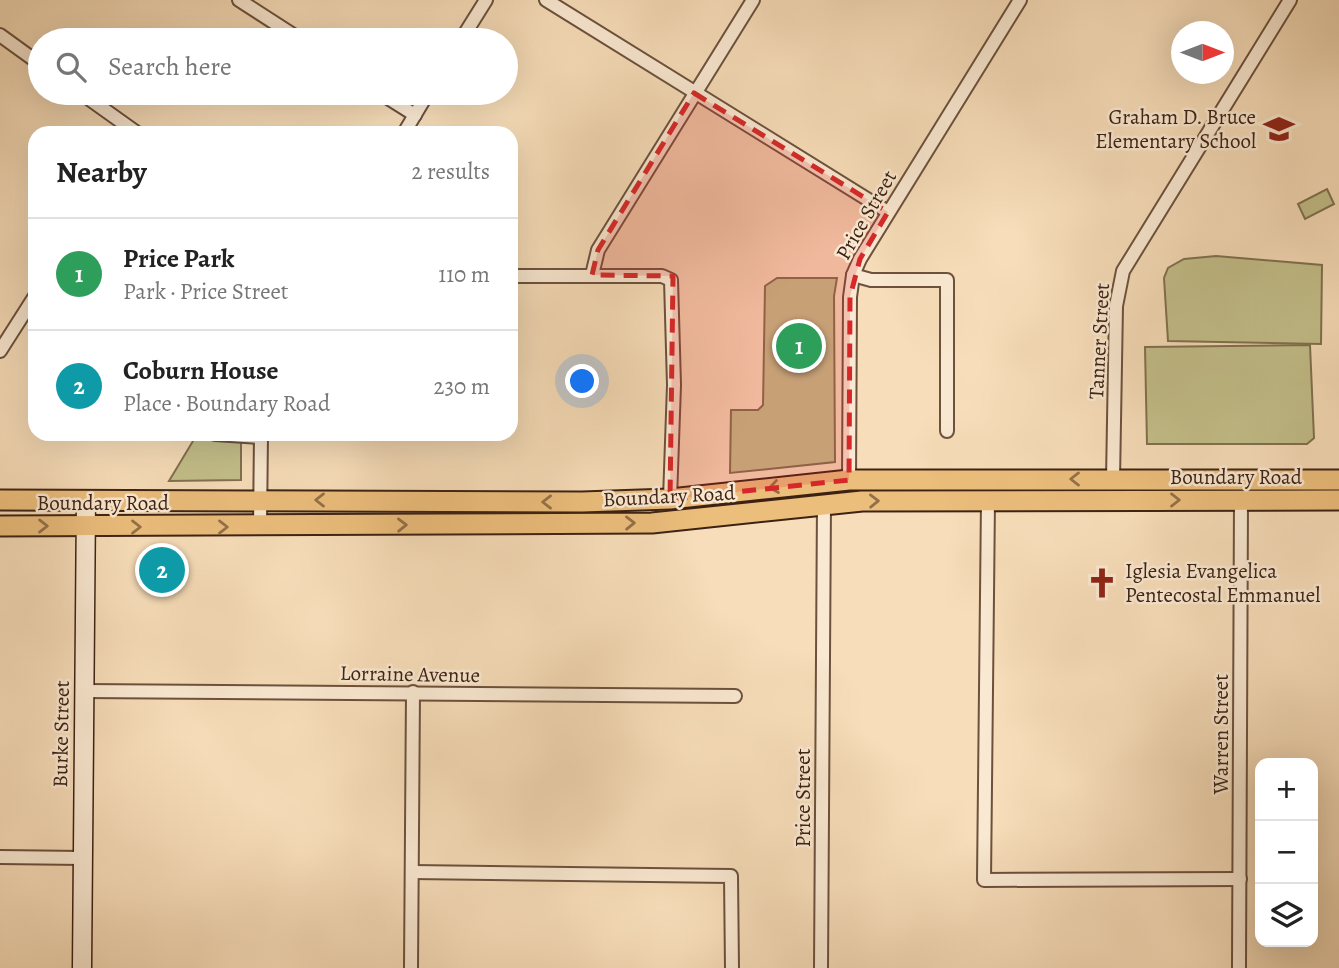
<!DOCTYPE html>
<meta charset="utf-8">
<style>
:root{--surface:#fff;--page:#f2f2f2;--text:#222;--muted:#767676;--line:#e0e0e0;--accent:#db2777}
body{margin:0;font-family:Alegreya,serif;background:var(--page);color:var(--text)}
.controls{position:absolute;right:21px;bottom:21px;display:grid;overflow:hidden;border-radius:14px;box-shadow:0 7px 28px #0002}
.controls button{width:63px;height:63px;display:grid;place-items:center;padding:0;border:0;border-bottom:2px solid var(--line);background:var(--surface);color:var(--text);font:35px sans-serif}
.compass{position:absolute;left:1171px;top:21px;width:63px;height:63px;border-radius:50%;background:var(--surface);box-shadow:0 7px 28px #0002;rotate:90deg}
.you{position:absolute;left:583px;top:382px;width:24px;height:24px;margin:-18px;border:5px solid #fff;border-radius:50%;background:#1a73e8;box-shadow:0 0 0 10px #1a73e833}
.badge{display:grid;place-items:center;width:46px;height:46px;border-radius:50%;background:var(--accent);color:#fff;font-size:23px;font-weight:700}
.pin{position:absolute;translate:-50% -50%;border:4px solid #fff;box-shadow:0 2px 7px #0006}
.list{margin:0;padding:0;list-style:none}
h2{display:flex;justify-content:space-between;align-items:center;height:91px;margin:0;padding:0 28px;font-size:30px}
h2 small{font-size:23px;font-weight:400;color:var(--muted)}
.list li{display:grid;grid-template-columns:46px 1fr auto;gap:21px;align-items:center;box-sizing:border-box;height:112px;padding:0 28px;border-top:2px solid var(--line)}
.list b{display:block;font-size:26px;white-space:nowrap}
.list p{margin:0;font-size:23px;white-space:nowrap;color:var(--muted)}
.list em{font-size:23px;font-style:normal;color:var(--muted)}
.icon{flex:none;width:38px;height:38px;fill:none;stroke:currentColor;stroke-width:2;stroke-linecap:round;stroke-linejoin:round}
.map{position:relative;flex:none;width:1339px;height:968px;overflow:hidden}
.search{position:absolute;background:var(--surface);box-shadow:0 7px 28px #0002;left:28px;top:28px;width:490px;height:77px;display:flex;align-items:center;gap:18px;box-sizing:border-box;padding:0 24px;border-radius:38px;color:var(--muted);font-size:26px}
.panel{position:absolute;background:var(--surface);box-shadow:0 7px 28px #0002;left:28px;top:126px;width:490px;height:315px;border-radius:21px}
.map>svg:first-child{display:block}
.green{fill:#c3bf8a;stroke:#80704f;stroke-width:2}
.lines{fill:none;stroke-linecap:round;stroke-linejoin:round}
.street-casing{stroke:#6c513d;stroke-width:16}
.secondary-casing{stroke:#3d2214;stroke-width:21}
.primary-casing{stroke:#3d2214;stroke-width:23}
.street{stroke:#fae9d2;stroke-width:12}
.secondary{stroke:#fae9d2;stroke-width:18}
.primary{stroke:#ecbe7c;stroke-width:19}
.oneway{stroke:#947048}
.marked{fill:#d62828;fill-opacity:0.2;stroke:#d62828;stroke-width:5;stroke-dasharray:14 9;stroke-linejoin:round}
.labels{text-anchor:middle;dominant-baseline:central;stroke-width:5;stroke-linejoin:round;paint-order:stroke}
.poi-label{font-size:21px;fill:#3d2214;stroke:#fae9d2;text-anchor:end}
.street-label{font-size:21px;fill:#3d2214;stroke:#fae9d2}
</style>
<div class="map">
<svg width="1339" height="968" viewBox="0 0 1339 968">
<rect width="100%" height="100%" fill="#f7ddb9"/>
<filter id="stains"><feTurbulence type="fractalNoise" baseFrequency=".00286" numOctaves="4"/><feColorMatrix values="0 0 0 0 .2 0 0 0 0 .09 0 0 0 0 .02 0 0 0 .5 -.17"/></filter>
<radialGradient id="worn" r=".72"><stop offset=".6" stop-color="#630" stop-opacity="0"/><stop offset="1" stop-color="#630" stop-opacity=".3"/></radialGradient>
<!-- green -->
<g class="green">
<path d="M1327 189 1334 204 1305 219 1298 204Z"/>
<path d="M1216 256 1322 265 1321 344 1168 341 1164 278 1168 268 1184 259Z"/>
<path d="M777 278H837L834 296 835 462 730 473 731 410H758L763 405 765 286Z"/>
<path d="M1310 345 1314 438 1307 444H1147L1145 347Z"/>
<path d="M196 436 241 442V480L169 481Z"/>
</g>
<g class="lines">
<!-- street casing -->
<g class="street-casing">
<g id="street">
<path d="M239 0 301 40"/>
<path d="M546 0 888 212"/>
<path d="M0 35 40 64"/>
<path d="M461 40 486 0"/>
<path d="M81 93 137 133"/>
<path d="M380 93 415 115"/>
<path d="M404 133 428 93"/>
<path d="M592 275 598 250 753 0"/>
<path d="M853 275 871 280H947V431"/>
<path d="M511 276H662L671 280 674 385 670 499"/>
<path d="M0 351 35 296"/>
<path d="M215 434 261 437"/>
<path d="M1113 479 1116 306 1123 271 1290 0"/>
<path d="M849 480 850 297 853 275 860 259 1020 0"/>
<path d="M988 500 984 880 1240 879"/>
<path d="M260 527 261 434"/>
<path d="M84 691 735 696"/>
<path d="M0 857 82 858"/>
<path d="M412 872 731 876 732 968"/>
<path d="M411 968 413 692"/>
<path d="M821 968 824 503"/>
<path d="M1239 968 1241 500"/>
</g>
</g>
<!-- secondary casing -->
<g class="secondary-casing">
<path id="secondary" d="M82 968 86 500"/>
</g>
<!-- primary casing -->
<g class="primary-casing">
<g id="primary">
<path d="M0 500 582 502 670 499 849 480H1339"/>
<path d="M0 526 652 523 862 501 1339 500"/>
</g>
</g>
<!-- street -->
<use href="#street" class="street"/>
<!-- secondary -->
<use href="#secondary" class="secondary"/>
<!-- primary -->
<use href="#primary" class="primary"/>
</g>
<!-- one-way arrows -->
<defs><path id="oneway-chevron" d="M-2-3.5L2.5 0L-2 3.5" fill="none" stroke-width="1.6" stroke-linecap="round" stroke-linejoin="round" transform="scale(1.75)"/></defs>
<g class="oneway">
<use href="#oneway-chevron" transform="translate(1075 479) rotate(180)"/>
<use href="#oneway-chevron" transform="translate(774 487) rotate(171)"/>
<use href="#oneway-chevron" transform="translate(320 500) rotate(-180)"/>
<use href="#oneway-chevron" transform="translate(1175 500)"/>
<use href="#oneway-chevron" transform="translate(874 501) rotate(-1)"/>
<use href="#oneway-chevron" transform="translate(547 502) rotate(-180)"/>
<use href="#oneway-chevron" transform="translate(630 523) rotate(-1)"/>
<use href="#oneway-chevron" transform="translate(402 525) rotate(-1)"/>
<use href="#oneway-chevron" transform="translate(43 526)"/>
<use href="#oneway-chevron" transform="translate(136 527)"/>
<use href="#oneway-chevron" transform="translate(223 527)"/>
</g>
<!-- marked area -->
<path class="marked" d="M694 93 888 212 860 259 850 297 849 480 670 499 673 276 592 275 598 250Z"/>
<!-- icons -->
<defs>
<g id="school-bare" transform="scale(2.415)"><path d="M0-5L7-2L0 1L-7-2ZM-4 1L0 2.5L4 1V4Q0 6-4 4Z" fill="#8f2418" stroke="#fae9d2" stroke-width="2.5" paint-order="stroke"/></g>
<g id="church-bare" transform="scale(2.415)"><path d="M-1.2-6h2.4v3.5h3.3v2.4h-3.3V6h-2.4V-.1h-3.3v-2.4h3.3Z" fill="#8f2418" stroke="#fae9d2" stroke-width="2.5" paint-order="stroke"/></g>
</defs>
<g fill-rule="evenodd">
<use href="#school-bare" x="1279" y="129"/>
<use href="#church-bare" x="1102" y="583"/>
</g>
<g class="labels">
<!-- poi labels -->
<g class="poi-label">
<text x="1256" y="117">Graham D. Bruce<tspan x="1256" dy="24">Elementary School</tspan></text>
<text x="1125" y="571" text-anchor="start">Iglesia Evangelica<tspan x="1125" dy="24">Pentecostal Emmanuel</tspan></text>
</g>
<!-- street labels -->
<g class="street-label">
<text transform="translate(866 215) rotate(-60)">Price Street</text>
<text transform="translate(1099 341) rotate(-87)">Tanner Street</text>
<text x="1236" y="477">Boundary Road</text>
<text transform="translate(669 496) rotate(-3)">Boundary Road</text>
<text x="103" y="503">Boundary Road</text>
<text transform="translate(410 674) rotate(1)">Lorraine Avenue</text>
<text transform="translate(61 734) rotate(-89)">Burke Street</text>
<text transform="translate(1221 734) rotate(-90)">Warren Street</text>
<text transform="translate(803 798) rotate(-90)">Price Street</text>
</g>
</g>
<rect width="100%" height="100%" filter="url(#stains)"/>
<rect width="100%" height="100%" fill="url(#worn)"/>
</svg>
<div class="controls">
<button>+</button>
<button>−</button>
<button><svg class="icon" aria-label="layers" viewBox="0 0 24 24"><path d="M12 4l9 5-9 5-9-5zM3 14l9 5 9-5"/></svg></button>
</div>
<svg class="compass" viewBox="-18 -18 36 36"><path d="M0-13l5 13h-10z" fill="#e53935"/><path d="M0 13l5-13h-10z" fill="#767676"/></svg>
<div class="you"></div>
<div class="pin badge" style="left:799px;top:346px;background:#2e9e5b">1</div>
<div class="pin badge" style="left:162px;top:570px;background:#0f9aa8">2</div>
<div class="search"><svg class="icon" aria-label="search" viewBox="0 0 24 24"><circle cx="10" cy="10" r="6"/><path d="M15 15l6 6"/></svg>Search here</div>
<section class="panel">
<h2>Nearby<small>2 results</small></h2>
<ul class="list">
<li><span class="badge" style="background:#2e9e5b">1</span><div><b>Price Park</b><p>Park · Price Street</p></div><em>110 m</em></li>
<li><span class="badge" style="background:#0f9aa8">2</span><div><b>Coburn House</b><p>Place · Boundary Road</p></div><em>230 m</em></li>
</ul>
</section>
</div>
